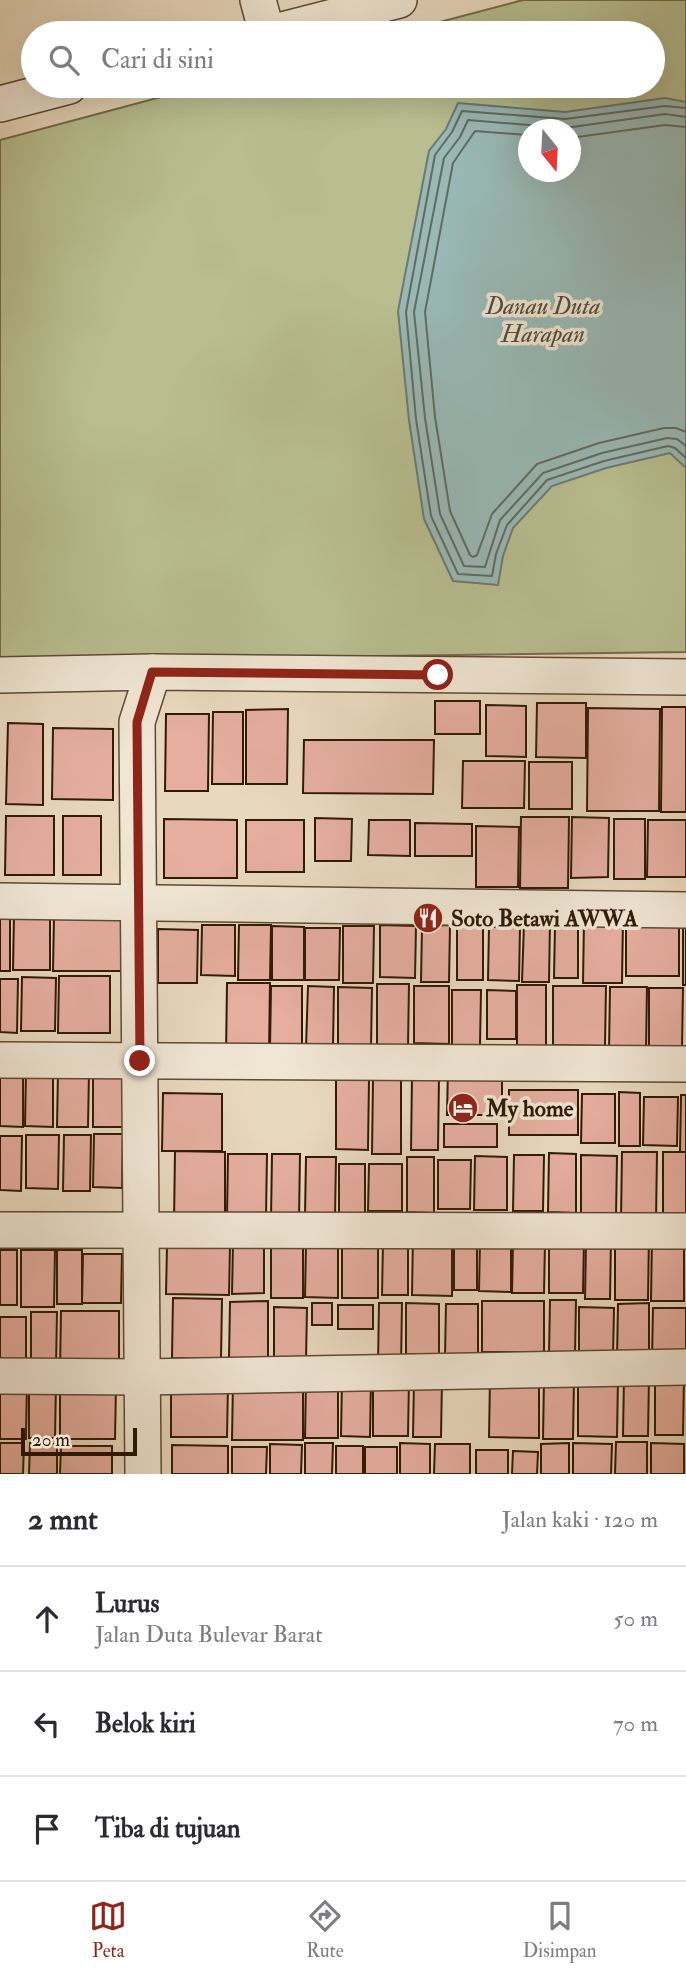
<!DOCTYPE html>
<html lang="id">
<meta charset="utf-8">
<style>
:root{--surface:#fff;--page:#f7f7f7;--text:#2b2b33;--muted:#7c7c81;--line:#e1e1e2;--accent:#8f2418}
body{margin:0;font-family:"IM FELL Double Pica",serif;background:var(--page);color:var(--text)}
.compass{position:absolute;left:518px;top:119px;width:63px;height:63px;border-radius:50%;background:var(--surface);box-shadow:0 7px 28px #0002;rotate:162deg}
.scale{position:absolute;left:21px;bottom:18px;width:116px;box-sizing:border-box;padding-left:7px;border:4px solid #311a06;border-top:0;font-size:19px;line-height:24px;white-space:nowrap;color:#311a06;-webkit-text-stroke:5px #f0e6d4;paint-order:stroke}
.stop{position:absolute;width:21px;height:21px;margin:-16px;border:5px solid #8f2418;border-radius:50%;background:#fff}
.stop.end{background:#8f2418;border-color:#fff;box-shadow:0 2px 7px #0008}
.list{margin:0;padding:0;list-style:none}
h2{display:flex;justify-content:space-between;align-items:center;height:91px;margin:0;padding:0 28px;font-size:30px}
h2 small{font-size:23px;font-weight:400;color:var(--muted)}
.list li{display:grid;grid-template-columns:46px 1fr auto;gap:21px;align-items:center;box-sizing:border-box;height:105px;padding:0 28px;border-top:2px solid var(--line)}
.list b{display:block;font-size:26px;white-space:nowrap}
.list p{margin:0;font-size:23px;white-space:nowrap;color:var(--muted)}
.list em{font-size:23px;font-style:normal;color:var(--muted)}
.icon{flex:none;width:38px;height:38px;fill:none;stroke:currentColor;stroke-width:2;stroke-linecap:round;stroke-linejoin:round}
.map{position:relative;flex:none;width:686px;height:1474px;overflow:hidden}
.search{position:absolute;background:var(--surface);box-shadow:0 7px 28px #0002;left:21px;right:21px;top:21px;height:77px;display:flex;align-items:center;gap:18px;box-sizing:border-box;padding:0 24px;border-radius:38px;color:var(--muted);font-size:26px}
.sheet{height:406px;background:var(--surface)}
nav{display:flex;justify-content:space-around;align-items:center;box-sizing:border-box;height:98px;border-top:2px solid var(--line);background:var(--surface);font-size:19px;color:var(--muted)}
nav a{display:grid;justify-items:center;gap:4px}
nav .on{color:var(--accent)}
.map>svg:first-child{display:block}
.green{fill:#b8be90;stroke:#746c4b;stroke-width:2;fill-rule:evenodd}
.water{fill:#98b9b6;stroke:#6f7970;stroke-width:2;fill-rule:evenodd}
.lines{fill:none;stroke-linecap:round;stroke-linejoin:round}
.shore{stroke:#646a5e;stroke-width:2}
.building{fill:#e5ae9f;stroke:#311a06;stroke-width:2}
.minor-casing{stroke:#5f4a34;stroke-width:38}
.minor{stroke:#f0e6d4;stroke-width:35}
.route{stroke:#8f2418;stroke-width:9}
.labels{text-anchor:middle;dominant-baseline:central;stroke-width:7;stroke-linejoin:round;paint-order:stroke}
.poi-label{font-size:23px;font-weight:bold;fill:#311a06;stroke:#f0e6d4;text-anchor:start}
.water-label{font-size:24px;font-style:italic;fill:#504a3b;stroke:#f0e6d4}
</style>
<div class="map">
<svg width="686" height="1474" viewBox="0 0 686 1474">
<rect width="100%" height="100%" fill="#e8d8bd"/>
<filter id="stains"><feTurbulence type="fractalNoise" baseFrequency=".00286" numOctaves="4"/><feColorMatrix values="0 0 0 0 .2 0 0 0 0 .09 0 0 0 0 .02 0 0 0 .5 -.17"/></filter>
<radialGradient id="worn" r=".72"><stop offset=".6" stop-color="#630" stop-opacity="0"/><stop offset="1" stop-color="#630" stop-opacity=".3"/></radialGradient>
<!-- green -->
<path class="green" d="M523 0H686V652L0 661V140L202 86H653V33H398ZM528 130H570V172H528Z"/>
<!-- water -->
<path class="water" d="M665 98 686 102V468L670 453 606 468 552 486 513 528 503 556 498 585 453 581 424 519 409 420 398 311 429 151 446 129 458 103 565 112ZM528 130H570V172H528Z"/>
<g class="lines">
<!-- shore -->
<g class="shore">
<path d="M686 108 665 106 565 119 462 111 452 132 435 155 406 312 416 419 431 516 458 574 492 576 496 554 507 525 547 480 604 461 668 446 675 448 686 458"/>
<path d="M686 117 665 114 565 128 468 120 460 137 444 158 414 312 425 418 440 514 464 566 485 567 500 520 543 473 602 453 667 438 677 439 686 446"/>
<path d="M528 135 475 131 453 163 425 312 435 417 450 511 470 555 473 557 477 555 492 514 537 464 599 443 664 428H676L686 432"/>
<path d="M570 138 665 125 686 127"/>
</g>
</g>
<!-- building -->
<g class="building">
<rect x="435" y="701" width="45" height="33"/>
<path d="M537 703H586V758L536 757Z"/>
<path d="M486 705 526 706V757L486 756Z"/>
<path d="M662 707H686V812H661Z"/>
<path d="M588 708 660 709 659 811H587Z"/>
<path d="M288 709 287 784H246V710Z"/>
<path d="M213 712H243V784H212Z"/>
<path d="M166 714H209L208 791H165Z"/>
<path d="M8 723 43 724V805L6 804Z"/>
<path d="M53 728 113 729V800L52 799Z"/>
<path d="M304 740H434L433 794 303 793Z"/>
<path d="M463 761H525L524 808H462Z"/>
<rect x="529" y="762" width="43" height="47"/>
<path d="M6 816H54V875H5Z"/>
<rect x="63" y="816" width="38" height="59"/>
<path d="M521 817H569L568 888H520Z"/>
<path d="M572 817 609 818 608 877 571 878Z"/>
<path d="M315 818 352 819 351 861H315Z"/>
<path d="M164 819 237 820V878H164Z"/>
<rect x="614" y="819" width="31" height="60"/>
<rect x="246" y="820" width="58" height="52"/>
<path d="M369 820H410V856L368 855Z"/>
<path d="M648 820H686V877H647Z"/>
<path d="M415 823 472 824V856H415Z"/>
<path d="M476 826 519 827 518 887H476Z"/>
<rect x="0" y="912" width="10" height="59"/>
<path d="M14 914H50V970H13Z"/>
<path d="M54 915 122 916V971H53Z"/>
<path d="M584 919H623L622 983H583Z"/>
<path d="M626 920 679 921V976H626Z"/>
<rect x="683" y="921" width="3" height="64"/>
<path d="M524 923H550L549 982H522Z"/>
<path d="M202 925H235V976L201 975Z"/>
<path d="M239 925H271L270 980H238Z"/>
<path d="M380 925 416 926 415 978 380 977Z"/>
<path d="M450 925 449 982H421L422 926Z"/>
<rect x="457" y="925" width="26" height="55"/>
<path d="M272 926 304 927V980H272Z"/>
<path d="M343 926H374L373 983H343Z"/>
<path d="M555 926H578V978H554Z"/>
<path d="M489 927H520L519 981 488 980Z"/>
<path d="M305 928H340L339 980H305Z"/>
<path d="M158 929 198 930 197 983H158Z"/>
<path d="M59 976H110V1033H58Z"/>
<path d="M22 977 56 978 55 1031H21Z"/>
<path d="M0 979H18L17 1033 0 1032Z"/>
<path d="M227 983H270L269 1055H226Z"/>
<path d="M377 984H409L408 1047 377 1046Z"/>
<path d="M517 985H546V1055L517 1054Z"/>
<path d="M271 986H302V1047H270Z"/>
<path d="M308 986 334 987 333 1047H306Z"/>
<path d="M414 986H449V1044L414 1043Z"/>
<path d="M553 986H606L605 1046 553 1045Z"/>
<path d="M338 987 372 988 371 1047H338Z"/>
<path d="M610 987H647L646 1053 609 1052Z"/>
<path d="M649 988H683L682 1048H649Z"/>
<path d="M452 990H481L480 1045H452Z"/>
<path d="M487 990 516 991V1039H487Z"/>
<path d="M0 1067H23V1127L0 1126Z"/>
<path d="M448 1067 502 1068V1115H447Z"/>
<path d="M53 1068V1127L25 1126 26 1069Z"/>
<path d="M58 1072H89L88 1127H57Z"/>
<path d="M93 1072H124L123 1127H93Z"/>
<path d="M412 1076H439L438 1150H411Z"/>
<path d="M373 1079H401V1154H372Z"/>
<path d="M336 1080H369L368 1150 336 1149Z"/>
<rect x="509" y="1090" width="69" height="45"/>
<path d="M619 1092 640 1093V1146H619Z"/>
<path d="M163 1093 222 1094V1151H162Z"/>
<path d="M582 1094H615V1143H581Z"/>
<path d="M681 1095H686V1152H680Z"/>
<path d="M644 1097H678L677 1146 643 1145Z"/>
<rect x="444" y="1124" width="53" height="23"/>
<path d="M94 1134H123L122 1188 93 1187Z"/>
<path d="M26 1135H59L58 1189 26 1188Z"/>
<path d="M64 1135H91L90 1191H63Z"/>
<path d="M0 1136H22L21 1191 0 1190Z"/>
<path d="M175 1151 225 1152V1222H174Z"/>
<path d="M622 1152H657L656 1221 621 1220Z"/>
<rect x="663" y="1152" width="23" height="69"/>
<path d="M549 1153 576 1154V1213L548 1212Z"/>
<path d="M228 1154H267L266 1217H227Z"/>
<path d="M272 1154H300L299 1219H271Z"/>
<path d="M514 1155H544L543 1211H513Z"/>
<path d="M581 1155 617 1156 616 1217 581 1216Z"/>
<path d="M475 1156 507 1157V1210H474Z"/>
<path d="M306 1157H336L335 1217H305Z"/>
<path d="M407 1157H434V1213L407 1212Z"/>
<path d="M438 1160H471L470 1209H438Z"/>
<rect x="339" y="1164" width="26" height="51"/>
<path d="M369 1164H402V1211H368Z"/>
<path d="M652 1234H684V1301H651Z"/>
<path d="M413 1235H452V1296L412 1295Z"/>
<path d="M615 1235H649L648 1300H615Z"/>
<path d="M454 1236 477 1237V1290H454Z"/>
<path d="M611 1239 610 1299H585L586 1240Z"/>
<path d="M549 1240H584L583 1293H549Z"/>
<path d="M480 1241 511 1242V1292L479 1291Z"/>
<path d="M306 1242H338V1298L305 1297Z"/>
<path d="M513 1242H545L544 1293H512Z"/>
<path d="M233 1243H264V1293L232 1294Z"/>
<path d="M271 1243 303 1244V1298H271Z"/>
<path d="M383 1243H408V1295H382Z"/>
<rect x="342" y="1244" width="36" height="54"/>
<path d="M167 1246H230L229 1295 166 1294Z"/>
<rect x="0" y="1250" width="17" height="55"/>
<path d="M21 1250H55L54 1307H21Z"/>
<rect x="57" y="1250" width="25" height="54"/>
<path d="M83 1254H122L121 1303H82Z"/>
<path d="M173 1298 222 1299 221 1359 172 1358Z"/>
<path d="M550 1300H576L575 1355H549Z"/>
<path d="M268 1301V1359H229L230 1302Z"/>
<rect x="482" y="1301" width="62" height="51"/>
<rect x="312" y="1303" width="20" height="22"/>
<path d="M379 1303H402L401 1366 378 1365Z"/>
<path d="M406 1303 439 1304V1354H406Z"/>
<path d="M649 1303V1359H617L618 1304Z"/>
<path d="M446 1304H478V1356H445Z"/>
<rect x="338" y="1305" width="35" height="24"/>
<path d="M274 1307 307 1308 306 1361H274Z"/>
<path d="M579 1307 614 1308 613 1357H579Z"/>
<path d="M653 1308H686V1360L652 1359Z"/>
<path d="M61 1311H119V1371H60Z"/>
<path d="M31 1312H57L56 1368H31Z"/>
<rect x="0" y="1317" width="26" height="53"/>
<path d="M578 1376 618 1377 617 1437 578 1436Z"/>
<path d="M655 1376 684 1377 683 1435H655Z"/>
<path d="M624 1377 649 1378 648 1436H623Z"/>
<path d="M544 1378 574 1379 573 1439H543Z"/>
<path d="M306 1379H338V1438H305Z"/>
<path d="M342 1379H371L370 1437 341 1436Z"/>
<path d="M414 1379H442L441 1437H413Z"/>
<path d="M233 1380H303V1440H232Z"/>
<path d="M373 1380H409L408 1436H373Z"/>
<path d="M490 1380 539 1381V1438L489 1437Z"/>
<path d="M0 1382H27L26 1439H0Z"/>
<path d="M29 1382H56L55 1438H29Z"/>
<path d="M171 1384H228L227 1437H171Z"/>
<path d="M60 1385 116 1386 115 1439H60Z"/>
<path d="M616 1442H647V1474H615Z"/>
<path d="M0 1443H24L23 1474H0Z"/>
<path d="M30 1443 57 1444V1474H29Z"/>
<path d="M305 1443H333L332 1474H305Z"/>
<path d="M400 1443 430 1444V1474H400Z"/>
<path d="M569 1443V1474H541V1444Z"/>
<path d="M573 1443 612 1444 611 1474H573Z"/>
<path d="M651 1443 684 1444V1474H651Z"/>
<path d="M270 1444 302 1445 301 1474H270Z"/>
<path d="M435 1444H470V1474H434Z"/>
<path d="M172 1445 228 1446V1474H172Z"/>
<path d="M61 1446H112V1474H60Z"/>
<rect x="336" y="1446" width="27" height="28"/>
<path d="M232 1447H267L266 1474H232Z"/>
<rect x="365" y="1447" width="32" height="27"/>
<rect x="476" y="1450" width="32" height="24"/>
<path d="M513 1451 538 1452 537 1474H512Z"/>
</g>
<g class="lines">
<!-- minor casing -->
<g class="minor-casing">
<g id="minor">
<path d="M258 0 267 33"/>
<path d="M271 33 399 0"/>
<path d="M0 104 69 86"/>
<path d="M0 675 153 672 686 677"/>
<path d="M0 901 686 910"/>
<path d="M0 1060 686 1064"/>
<path d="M0 1230 686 1231"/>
<path d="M0 1376 142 1377 686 1367"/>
<path d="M143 1474 137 722 153 672"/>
</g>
</g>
<!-- minor -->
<use href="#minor" class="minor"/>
</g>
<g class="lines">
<!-- route -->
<path class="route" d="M140 1061 137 722 152 672 438 675"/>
</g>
<!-- icons -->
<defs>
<g id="restaurant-disc" transform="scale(1.575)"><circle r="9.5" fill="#8f2418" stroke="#f0e6d4"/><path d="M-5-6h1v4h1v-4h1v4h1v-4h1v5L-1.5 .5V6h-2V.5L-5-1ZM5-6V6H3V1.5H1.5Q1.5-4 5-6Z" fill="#fff"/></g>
<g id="hotel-disc" transform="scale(1.575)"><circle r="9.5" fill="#8f2418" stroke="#f0e6d4"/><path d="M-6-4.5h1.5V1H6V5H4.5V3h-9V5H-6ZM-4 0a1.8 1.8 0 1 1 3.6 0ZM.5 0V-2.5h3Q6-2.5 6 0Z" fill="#fff"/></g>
</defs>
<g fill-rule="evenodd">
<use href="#restaurant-disc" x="428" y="918"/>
<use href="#hotel-disc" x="463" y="1108"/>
</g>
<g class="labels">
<!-- poi labels -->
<g class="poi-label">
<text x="451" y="918">Soto Betawi AWWA</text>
<text x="486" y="1108">My home</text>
</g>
<!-- water labels -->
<g class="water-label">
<text x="543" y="306">Danau Duta<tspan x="543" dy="28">Harapan</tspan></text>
</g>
</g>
<rect width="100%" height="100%" filter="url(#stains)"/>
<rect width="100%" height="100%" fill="url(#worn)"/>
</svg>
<svg class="compass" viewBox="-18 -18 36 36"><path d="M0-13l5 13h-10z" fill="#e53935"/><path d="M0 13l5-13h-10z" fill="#7c7c81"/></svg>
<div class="scale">20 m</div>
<div class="stop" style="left:438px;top:675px"></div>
<div class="stop end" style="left:140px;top:1061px"></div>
<div class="search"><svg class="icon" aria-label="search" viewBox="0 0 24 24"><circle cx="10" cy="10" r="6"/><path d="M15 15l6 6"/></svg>Cari di sini</div>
</div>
<section class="sheet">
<h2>2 mnt<small>Jalan kaki · 120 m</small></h2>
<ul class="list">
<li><svg class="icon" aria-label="ahead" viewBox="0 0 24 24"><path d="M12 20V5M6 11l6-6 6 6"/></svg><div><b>Lurus</b><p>Jalan Duta Bulevar Barat</p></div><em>50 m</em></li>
<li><svg class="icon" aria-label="left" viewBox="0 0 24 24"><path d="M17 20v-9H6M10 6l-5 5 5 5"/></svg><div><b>Belok kiri</b></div><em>70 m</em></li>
<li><svg class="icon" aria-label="arrive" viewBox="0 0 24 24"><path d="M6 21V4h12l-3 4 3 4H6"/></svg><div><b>Tiba di tujuan</b></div></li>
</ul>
</section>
<nav>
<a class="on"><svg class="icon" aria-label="map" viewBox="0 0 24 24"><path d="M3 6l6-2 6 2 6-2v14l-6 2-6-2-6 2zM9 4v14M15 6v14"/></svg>Peta</a>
<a><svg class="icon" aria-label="directions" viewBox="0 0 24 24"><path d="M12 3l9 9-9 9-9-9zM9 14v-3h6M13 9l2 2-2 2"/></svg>Rute</a>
<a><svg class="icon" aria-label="saved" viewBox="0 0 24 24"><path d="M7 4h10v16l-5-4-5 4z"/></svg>Disimpan</a>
</nav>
